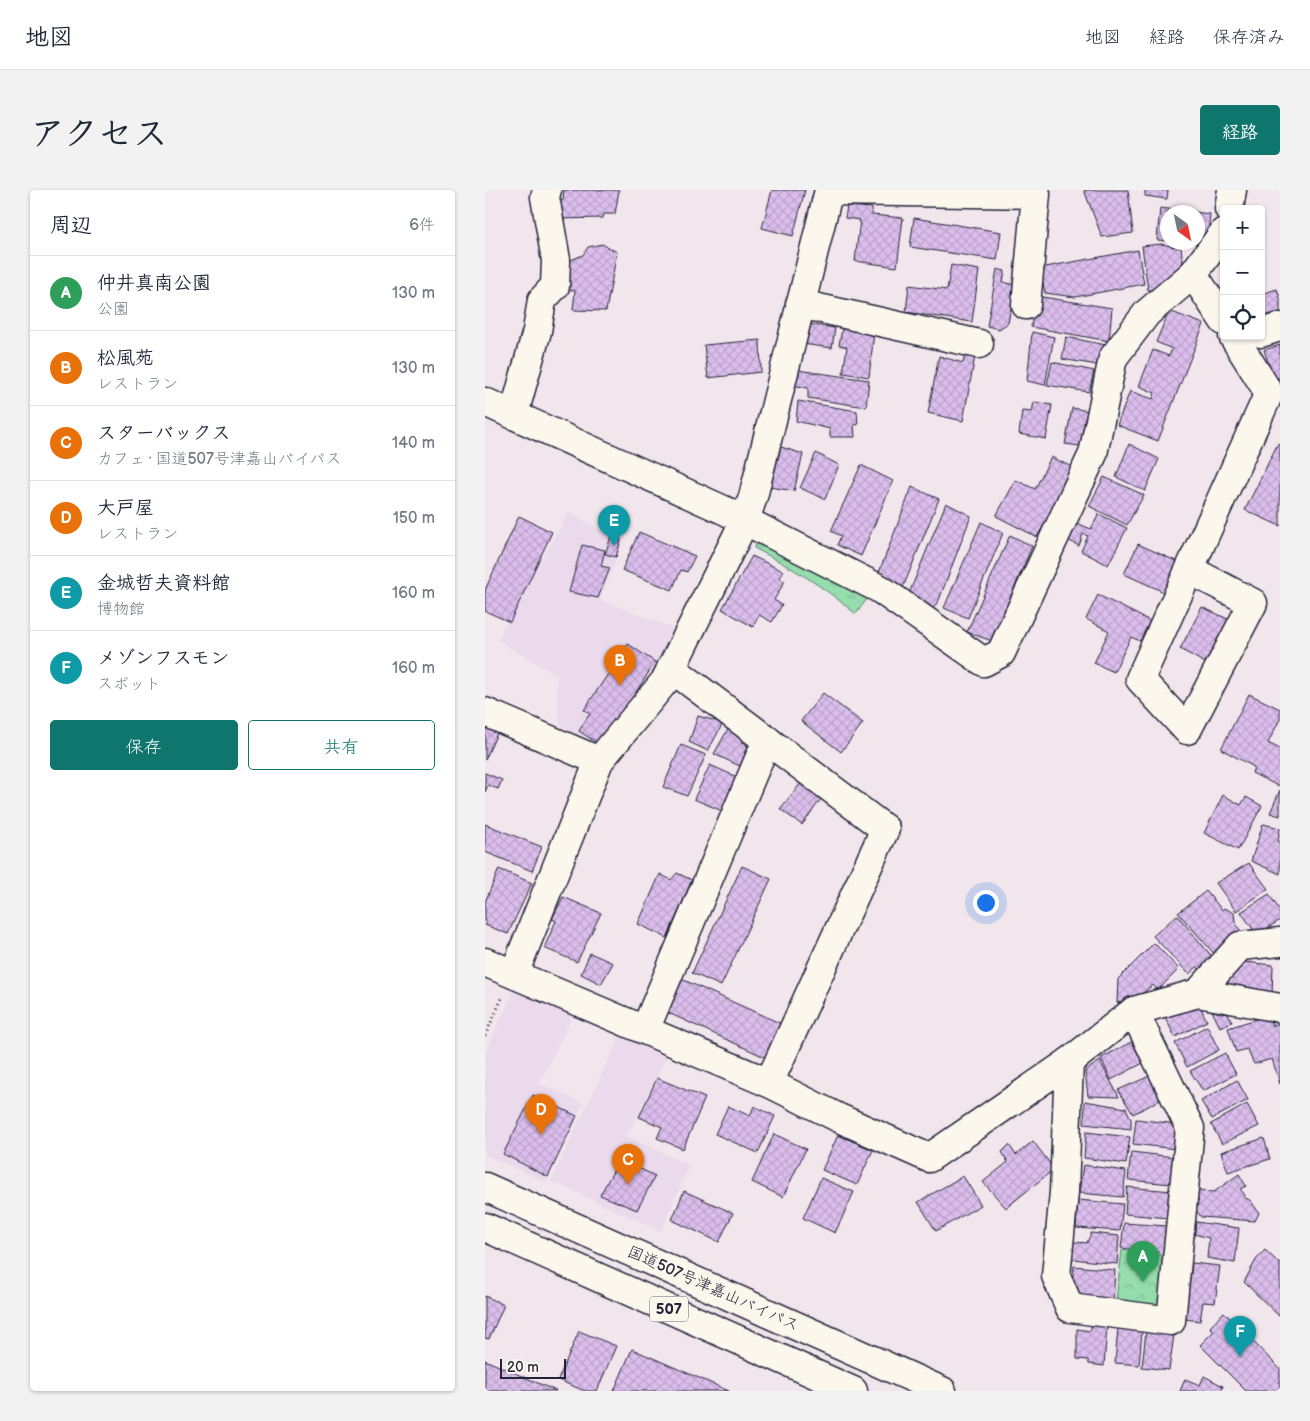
<!DOCTYPE html>
<html lang="ja">
<meta charset="utf-8">
<style>
:root{--surface:#fff;--page:#f2f2f3;--text:#1f2937;--muted:#747a83;--line:#e0e1e3;--accent:#0f766e}
body{margin:0;font-family:"Balsamiq Sans","Klee One",sans-serif;background:var(--page);color:var(--text)}
.controls{position:absolute;right:15px;top:15px;display:grid;overflow:hidden;border-radius:5px;box-shadow:0 1px 4px #0004}
.controls button{width:45px;height:45px;display:grid;place-items:center;padding:0;border:0;border-bottom:1px solid var(--line);background:var(--surface);color:var(--text);font:25px sans-serif}
.compass{position:absolute;left:675px;top:15px;width:45px;height:45px;border-radius:50%;background:var(--surface);box-shadow:0 1px 4px #0004;rotate:147deg}
.scale{position:absolute;left:15px;bottom:12px;width:66px;box-sizing:border-box;padding-left:5px;border:2px solid #22223b;border-top:0;font-size:14px;line-height:18px;white-space:nowrap;color:#22223b;-webkit-text-stroke:4px #fbf7ec;paint-order:stroke}
.you{position:absolute;left:500px;top:712px;width:18px;height:18px;margin:-12px;border:4px solid #fff;border-radius:50%;background:#1a73e8;box-shadow:0 0 0 8px #1a73e833}
.badge{display:grid;place-items:center;width:32px;height:32px;border-radius:50%;background:var(--accent);color:#fff;font-size:16px;font-weight:700}
.pin{position:absolute;translate:-50% -41px;filter:drop-shadow(0 1px 2px #0008)}
.pin::after{content:'';position:absolute;top:26px;width:18px;height:15px;background:inherit;clip-path:polygon(0 0,100% 0,50% 100%)}
.list{margin:0;padding:0;list-style:none}
h2{display:flex;justify-content:space-between;align-items:center;height:65px;margin:0;padding:0 20px;font-size:21px}
h2 small{font-size:16px;font-weight:400;color:var(--muted)}
.list li{display:grid;grid-template-columns:32px 1fr auto;gap:15px;align-items:center;box-sizing:border-box;height:75px;padding:0 20px;border-top:1px solid var(--line)}
.list b{display:block;font-size:19px;white-space:nowrap}
.list p{margin:0;font-size:16px;white-space:nowrap;color:var(--muted)}
.list em{font-size:16px;font-style:normal;color:var(--muted)}
.actions{display:flex;gap:10px;padding:15px 20px}
.actions a{flex:1;padding:11px 0;border:1px solid var(--accent);border-radius:5px;text-align:center;font-size:18px;color:var(--accent)}
.actions .main{background:var(--accent);color:#fff}
.icon{flex:none;width:28px;height:28px;fill:none;stroke:currentColor;stroke-width:2;stroke-linecap:round;stroke-linejoin:round}
.map{position:relative;flex:none;width:795px;height:1201px;overflow:hidden;border-radius:5px}
header{display:flex;align-items:center;gap:30px;box-sizing:border-box;height:70px;padding:0 25px;background:var(--surface);border-bottom:1px solid var(--line)}
header strong{font-size:24px}
nav{display:flex;gap:28px;margin-inline-start:auto;font-size:18px}
.intro{display:flex;align-items:center;justify-content:space-between;box-sizing:border-box;height:120px;padding:0 30px}
h1{margin:0;font-size:35px}
.button{padding:12px 22px;border-radius:5px;background:var(--accent);color:#fff;font-size:18px;font-weight:700}
main{display:flex;gap:30px;padding:0 30px}
aside{flex:1;background:var(--surface);border-radius:5px;box-shadow:0 1px 4px #0004}
.map>svg:first-child{display:block}
.built{fill:#eadaec}
.grass{fill:url(#grass-tufts);stroke:#5c8074}
.park{fill:url(#park-crowns);stroke:#5c8074}
.building{fill:url(#building-cross-hatch);stroke:#22223b}
.lines{fill:none;stroke-linecap:round;stroke-linejoin:round}
.minor-casing{stroke:#22223b;stroke-width:31}
.highway-casing{stroke:#22223b;stroke-width:31}
.path{stroke:#22223b;stroke-width:3;stroke-dasharray:1 4;stroke-linecap:butt}
.minor{stroke:#fbf7ec;stroke-width:28}
.highway{stroke:#fbf7ec;stroke-width:28}
.labels{text-anchor:middle;dominant-baseline:central;stroke-width:4;stroke-linejoin:round;paint-order:stroke}
.shield{fill:#fbf7ec;stroke:#636270;stroke-width:1}
.shield-label{font-size:15px;font-weight:bold;fill:#22223b}
.street-label{font-size:16px;fill:#22223b;stroke:#fbf7ec}
</style>
<header>
<strong>地図</strong>
<nav><a>地図</a><a>経路</a><a>保存済み</a></nav>
</header>
<div class="intro"><h1>アクセス</h1><a class="button">経路</a></div>
<main>
<aside>
<h2>周辺<small>6件</small></h2>
<ul class="list">
<li><span class="badge" style="background:#2e9e5b">A</span><div><b>仲井真南公園</b><p>公園</p></div><em>130 m</em></li>
<li><span class="badge" style="background:#e8710a">B</span><div><b>松風苑</b><p>レストラン</p></div><em>130 m</em></li>
<li><span class="badge" style="background:#e8710a">C</span><div><b>スターバックス</b><p>カフェ · 国道507号津嘉山バイパス</p></div><em>140 m</em></li>
<li><span class="badge" style="background:#e8710a">D</span><div><b>大戸屋</b><p>レストラン</p></div><em>150 m</em></li>
<li><span class="badge" style="background:#0f9aa8">E</span><div><b>金城哲夫資料館</b><p>博物館</p></div><em>160 m</em></li>
<li><span class="badge" style="background:#0f9aa8">F</span><div><b>メゾンフスモン</b><p>スポット</p></div><em>160 m</em></li>
</ul>
<div class="actions"><a class="main">保存</a><a>共有</a></div>
</aside>
<div class="map">
<svg width="795" height="1201" viewBox="0 0 795 1201">
<defs>
<pattern id="grass-tufts" width="24" height="20" patternUnits="userSpaceOnUse" patternTransform="scale(1.25)"><rect width="24" height="20" fill="#95ddac"/><path d="M3 7l-1-3M5 7V3M7 7l1-3M15 17l-1-3M17 17v-4M19 17l1-3" fill="none" stroke="#80bd95"/></pattern>
<pattern id="park-crowns" width="20" height="18" patternUnits="userSpaceOnUse" patternTransform="scale(1.25)"><rect width="20" height="18" fill="#95ddac"/><path d="M2 6a3 3 0 1 1 6 0M12 15a3 3 0 1 1 6 0" fill="none" stroke="#80bd95"/></pattern>
<pattern id="building-cross-hatch" width="8" height="8" patternUnits="userSpaceOnUse" patternTransform="scale(1.25)"><rect width="8" height="8" fill="#dbbeec"/><path d="M0 0l8 8M0 8l8-8" fill="none" stroke="#bca3cb"/></pattern>
</defs>
<rect width="100%" height="100%" fill="#f1e6ec"/>
<filter id="ink" filterUnits="userSpaceOnUse"><feTurbulence type="fractalNoise" baseFrequency=".02" numOctaves="2"/><feDisplacementMap in="SourceGraphic" scale="10" xChannelSelector="R" yChannelSelector="G"/><feConvolveMatrix kernelMatrix="1 2 1 2 8 2 1 2 1" color-interpolation-filters="sRGB"/></filter>
<g filter="url(#ink)">
<!-- built -->
<g class="built">
<path d="M84 322 115 339 139 349 115 410 188 438 174 472 135 537 110 558 75 534 71 484 12 450Z"/>
<path d="M30 798 89 823 54 893 98 913 61 992 0 965V864Z"/>
<path d="M135 846 182 865 142 946 204 975 176 1041 66 991Z"/>
</g>
<!-- grass -->
<path class="grass" d="M275 348 387 402 371 424C338 396 308 378 269 358Z"/>
<!-- park -->
<path class="park" d="M637 1060 685 1066 682 1122 630 1118Z"/>
<!-- building -->
<g class="building">
<path d="M79 0H134L130 24H119L118 28 73 29 74 11 78 10Z"/>
<path d="M287 0H320L308 46 277 38Z"/>
<path d="M599 0H643L648 43 617 47Z"/>
<path d="M660 0H683L682 9 660 6Z"/>
<path d="M362 16 387 18V25L418 28 412 77 370 71 375 30 360 28Z"/>
<path d="M675 18 725 24 722 55 698 52H712V22H682V51L672 50Z"/>
<path d="M429 28 516 42 512 70 425 57Z"/>
<path d="M117 54 132 62 121 121 88 120 90 101 78 98 81 72 98 65 103 57Z"/>
<path d="M676 54 696 58 699 80 675 100H663L657 56Z"/>
<path d="M653 60 659 94 590 107 560 103 555 78Z"/>
<path d="M466 75 494 80 487 132 421 122 424 95 462 100Z"/>
<path d="M512 79 520 81 518 92 530 95 523 133 514 139 502 136Z"/>
<path d="M792 99 795 108V123L776 129V104Z"/>
<path d="M551 106 627 118 624 151 546 137Z"/>
<path d="M684 121 719 134 673 251 632 235 645 201 668 209 670 203 654 196 668 160 684 166 687 159 671 152Z"/>
<path d="M323 134 350 138 347 158 317 154Z"/>
<path d="M357 139 389 142 384 187 358 183 362 157 354 155Z"/>
<path d="M547 142 569 147 560 195 542 191Z"/>
<path d="M581 147 621 155 618 176 577 169Z"/>
<path d="M275 150 276 182 223 188 219 155Z"/>
<path d="M795 155V188L789 190 779 160Z"/>
<path d="M482 158 491 161 478 231 443 223 454 166 478 173Z"/>
<path d="M567 172 609 181 604 202 562 195Z"/>
<path d="M312 180 384 190 381 217 323 208V198L306 195Z"/>
<path d="M313 211 372 221 373 235 369 234 370 247H345V239L311 231Z"/>
<path d="M549 212 567 215 561 249 534 244 537 221 547 222Z"/>
<path d="M587 218 609 222 602 257 580 254Z"/>
<path d="M793 253 795 254V336L760 320Z"/>
<path d="M644 254 674 269 660 301 631 287Z"/>
<path d="M296 257 318 264 309 301 285 297Z"/>
<path d="M331 263 354 275 340 309 315 298Z"/>
<path d="M566 267 591 279 552 347 511 326 531 290 550 299Z"/>
<path d="M376 275 408 291 376 366 352 355 356 346 346 341Z"/>
<path d="M619 287 659 305 642 335 604 316Z"/>
<path d="M427 297 454 309 417 400 393 385Z"/>
<path d="M461 313 486 326 454 410 445 423 423 406Z"/>
<path d="M614 324 642 338 623 375 596 361 603 346 598 344 594 356 581 349 589 332 606 339Z"/>
<path d="M34 326 67 342 25 432 0 421V400Z"/>
<path d="M496 332 518 343 483 428 459 418Z"/>
<path d="M154 342 210 366 202 382 196 380 187 400 137 380Z"/>
<path d="M525 345 547 356 507 451 482 442Z"/>
<path d="M126 347 136 350 131 367 120 364Z"/>
<path d="M653 354 693 372 679 402 639 384Z"/>
<path d="M97 355 120 360 116 376 125 378 113 408 84 402Z"/>
<path d="M267 366 298 381 295 389 300 391 289 410 297 415 287 432 274 425 268 437 237 419Z"/>
<path d="M613 405 665 431 655 451 646 447 629 482 609 473 624 441 601 429Z"/>
<path d="M717 417 745 430 722 474 695 459Z"/>
<path d="M143 454 170 472 130 536 114 554 94 541 105 523 99 520Z"/>
<path d="M338 503 378 533 356 562 316 531Z"/>
<path d="M764 504 795 519V529L783 553 795 559V587L793 596 767 583 769 577 736 559Z"/>
<path d="M213 526 238 533 223 561 204 552Z"/>
<path d="M0 535 13 541 0 570Z"/>
<path d="M243 539 259 548 256 552 263 556 259 563 264 566 259 578 229 564Z"/>
<path d="M196 555 221 565 202 606 178 597Z"/>
<path d="M225 575 252 587 237 621 209 609Z"/>
<path d="M0 583 17 590 13 599 3 595 0 602Z"/>
<path d="M316 593 336 609 317 635 295 619Z"/>
<path d="M795 600V626L785 623Z"/>
<path d="M738 605 756 615 761 607 777 616 753 660 719 643Z"/>
<path d="M0 634 57 657 47 681 0 662Z"/>
<path d="M778 634 795 638 793 651 795 652V684L766 671Z"/>
<path d="M764 673 783 699 751 721 731 693Z"/>
<path d="M257 676 286 689 236 796 207 783Z"/>
<path d="M14 679 47 693 23 744 0 735V712Z"/>
<path d="M192 683 207 690 182 748 153 734 175 684 186 690Z"/>
<path d="M721 701 737 720 739 718 749 723 750 732 755 740 756 748 733 768 693 723Z"/>
<path d="M784 704 795 721V730L772 745 756 722Z"/>
<path d="M78 707 116 723 92 772 59 758 71 731 67 729Z"/>
<path d="M692 725 730 770 717 781 712 777 704 784 668 746Z"/>
<path d="M669 753 694 779 673 800 668 795 653 807 632 813 633 789Z"/>
<path d="M105 763 128 773 116 794 96 784Z"/>
<path d="M750 771 788 775 787 806 737 797Z"/>
<path d="M192 787 299 835 284 869 177 820Z"/>
<path d="M711 808 722 831 690 847 679 825Z"/>
<path d="M727 821 743 824 747 832 735 837Z"/>
<path d="M784 825 787 836 795 833V894L787 869 769 874 762 859 751 862 743 838Z"/>
<path d="M722 836 734 860 702 877 690 853Z"/>
<path d="M648 851 660 872 626 890 616 868Z"/>
<path d="M740 863 751 884 718 901 705 881Z"/>
<path d="M615 871 634 907 603 906 600 881Z"/>
<path d="M667 885 679 908 648 924 633 900Z"/>
<path d="M172 888 220 908 198 959 172 948 177 937 154 927Z"/>
<path d="M752 890 763 910 727 929 716 911Z"/>
<path d="M48 905 92 926 63 987 18 964Z"/>
<path d="M600 911 641 918 646 929V939L599 934Z"/>
<path d="M762 914 774 936 737 954 726 934Z"/>
<path d="M243 916 265 926 269 916 290 926 273 963 230 944Z"/>
<path d="M651 929 692 934 691 959 648 954Z"/>
<path d="M601 942 645 947 641 974 599 968Z"/>
<path d="M289 944 321 959 298 1007 267 992Z"/>
<path d="M353 945 388 960 372 995 337 980Z"/>
<path d="M779 948 785 969 743 982 736 962Z"/>
<path d="M548 951 569 979 521 1018 498 992 523 972 517 962 524 955 531 965Z"/>
<path d="M646 962 690 967 687 994 643 990Z"/>
<path d="M135 969 170 986 152 1020 115 1005Z"/>
<path d="M598 975 641 981 638 1007 594 1003Z"/>
<path d="M754 984 761 996 755 999 760 1005 759 1007 766 1011 774 1023 770 1031 716 1027 710 1019V1013L714 1011 712 1008 714 1001 729 1002Z"/>
<path d="M478 986 496 1015 451 1041 433 1012Z"/>
<path d="M336 988 369 1002 350 1043 318 1028Z"/>
<path d="M642 997 687 1001 684 1028 640 1024Z"/>
<path d="M199 1001 248 1023 234 1052 187 1030Z"/>
<path d="M593 1010 638 1014 635 1041 591 1038Z"/>
<path d="M711 1032 754 1038 750 1073 722 1068 724 1048 709 1044Z"/>
<path d="M639 1033 682 1036 680 1063 636 1058Z"/>
<path d="M606 1043 634 1046 632 1074 579 1068V1051L602 1053Z"/>
<path d="M780 1060 795 1074V1127L759 1092 771 1070Z"/>
<path d="M707 1073 735 1076 730 1113 718 1112 715 1131 700 1129Z"/>
<path d="M589 1076 630 1080 628 1114 592 1111 593 1098 587 1096Z"/>
<path d="M0 1106 19 1115 4 1149 0 1148Z"/>
<path d="M739 1122 795 1179V1201H761L715 1155 729 1141 725 1137Z"/>
<path d="M607 1134 622 1136 619 1176 604 1174 603 1170 592 1169V1139L605 1141Z"/>
<path d="M633 1138 657 1141 654 1175 630 1173Z"/>
<path d="M94 1141 131 1156 112 1201H100L73 1190Z"/>
<path d="M661 1141 689 1145 684 1180 657 1177Z"/>
<path d="M147 1159 244 1201H129Z"/>
<path d="M0 1170 71 1201H0Z"/>
<path d="M719 1186 738 1196 736 1201H695L700 1189 715 1195Z"/>
</g>
<g class="lines">
<!-- minor casing -->
<g class="minor-casing">
<g id="minor">
<path d="M344 1 551 4 541 115"/>
<path d="M744 19 747 0"/>
<path d="M708 84 739 131"/>
<path d="M315 114 494 154"/>
<path d="M776 143 795 137"/>
<path d="M0 212 241 321 395 399 499 472 516 463 608 264 628 168 662 123 708 84 739 42"/>
<path d="M29 224 52 141 57 110 70 96 71 70 60 7 62 0"/>
<path d="M705 380 768 413 702 540 655 489 784 203 748 146"/>
<path d="M186 478 400 639 284 893"/>
<path d="M0 522 114 571"/>
<path d="M0 772 284 893 354 928 444 968 584 872 649 821 713 803 795 818"/>
<path d="M29 784 114 571 180 491 260 330 268 307 344 0"/>
<path d="M713 803 755 756 795 752"/>
<path d="M160 840 282 550"/>
<path d="M584 872 579 1002 571 1086 585 1118 686 1131 705 938 649 821"/>
</g>
</g>
<!-- highway casing -->
<g class="highway-casing">
<g id="highway">
<path d="M0 997 457 1201"/>
<path d="M0 1037 368 1201"/>
</g>
</g>
<!-- path -->
<path class="path" d="M0 846 18 806"/>
<!-- minor -->
<use href="#minor" class="minor"/>
<!-- highway -->
<use href="#highway" class="highway"/>
</g>
</g>
<g class="labels">
<!-- shield labels -->
<rect class="shield" x="165" y="1106.5" width="38" height="25" rx="4"/>
<g class="shield-label">
<text x="184" y="1119">507</text>
</g>
<!-- street labels -->
<g class="street-label">
<text transform="translate(228 1099) rotate(24)">国道507号津嘉山バイパス</text>
</g>
</g>
</svg>
<div class="controls">
<button>+</button>
<button>−</button>
<button><svg class="icon" aria-label="locate" viewBox="0 0 24 24"><circle cx="12" cy="12" r="6"/><path d="M12 2v4M12 18v4M2 12h4M18 12h4"/></svg></button>
</div>
<svg class="compass" viewBox="-18 -18 36 36"><path d="M0-13l5 13h-10z" fill="#e53935"/><path d="M0 13l5-13h-10z" fill="#747a83"/></svg>
<div class="scale">20 m</div>
<div class="you"></div>
<div class="pin badge" style="left:658px;top:1092px;background:#2e9e5b">A</div>
<div class="pin badge" style="left:135px;top:496px;background:#e8710a">B</div>
<div class="pin badge" style="left:143px;top:995px;background:#e8710a">C</div>
<div class="pin badge" style="left:56px;top:945px;background:#e8710a">D</div>
<div class="pin badge" style="left:129px;top:356px;background:#0f9aa8">E</div>
<div class="pin badge" style="left:755px;top:1167px;background:#0f9aa8">F</div>
</div>
</main>
